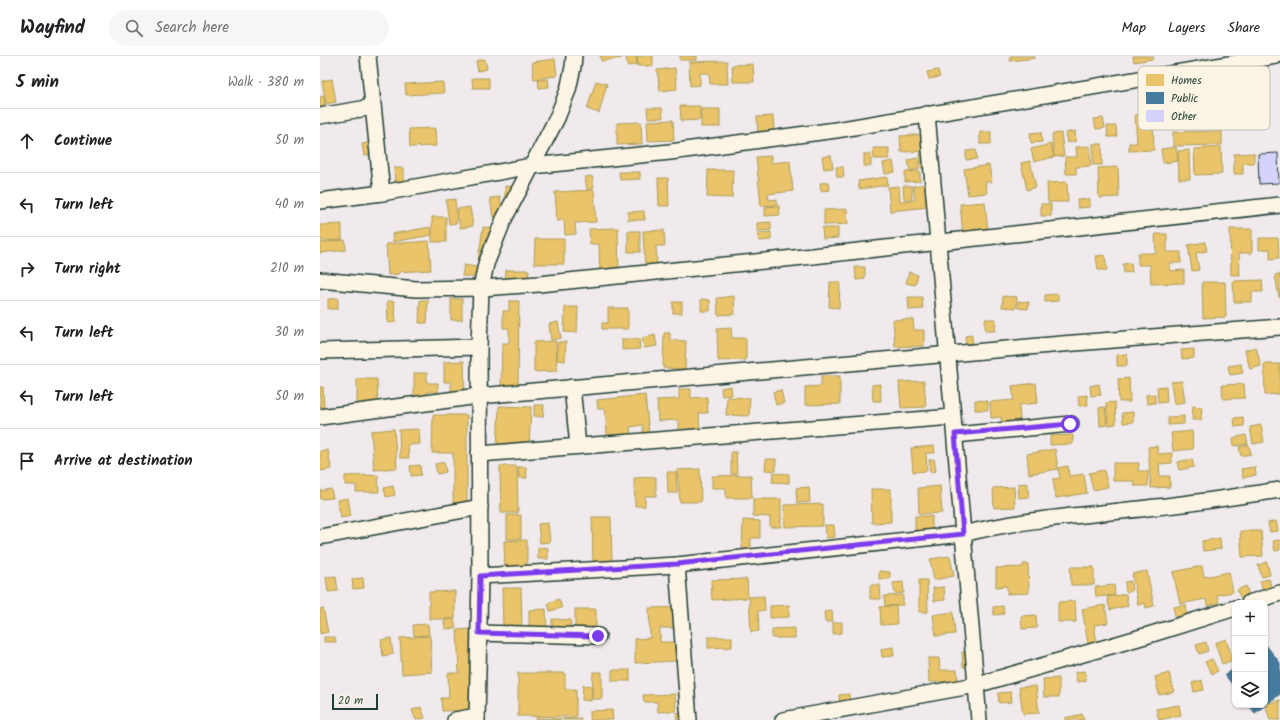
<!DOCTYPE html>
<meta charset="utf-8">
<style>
:root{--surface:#fff;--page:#f6f6f6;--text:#202124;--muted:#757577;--line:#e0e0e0}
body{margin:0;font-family:Kalam,sans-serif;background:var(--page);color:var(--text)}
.controls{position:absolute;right:12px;bottom:12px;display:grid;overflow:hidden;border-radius:8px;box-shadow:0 1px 3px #0004}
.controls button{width:36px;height:36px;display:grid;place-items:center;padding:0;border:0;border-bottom:1px solid var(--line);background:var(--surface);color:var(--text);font:20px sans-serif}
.scale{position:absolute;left:12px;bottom:10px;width:46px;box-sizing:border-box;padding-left:4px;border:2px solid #1f3d34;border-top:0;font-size:11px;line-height:14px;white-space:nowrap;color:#1f3d34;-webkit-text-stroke:3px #fcf5e5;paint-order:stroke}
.stop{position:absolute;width:12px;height:12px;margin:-9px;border:3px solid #7c3aed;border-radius:50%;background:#fff}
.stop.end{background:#7c3aed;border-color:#fff;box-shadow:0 1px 4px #0008}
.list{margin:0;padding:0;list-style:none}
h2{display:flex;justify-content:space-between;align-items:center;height:52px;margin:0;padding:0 16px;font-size:17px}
h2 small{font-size:13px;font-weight:400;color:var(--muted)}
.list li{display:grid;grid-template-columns:26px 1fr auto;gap:12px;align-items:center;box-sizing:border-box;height:64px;padding:0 16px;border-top:1px solid var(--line)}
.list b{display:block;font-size:15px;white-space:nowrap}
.list em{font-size:13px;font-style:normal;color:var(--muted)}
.icon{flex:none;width:22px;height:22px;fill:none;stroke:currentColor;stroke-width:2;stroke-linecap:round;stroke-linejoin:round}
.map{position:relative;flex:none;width:960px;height:664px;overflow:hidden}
header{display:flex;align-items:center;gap:24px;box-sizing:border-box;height:56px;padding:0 20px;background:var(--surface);border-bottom:1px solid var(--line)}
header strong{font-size:19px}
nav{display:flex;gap:22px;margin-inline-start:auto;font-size:14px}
.search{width:280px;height:36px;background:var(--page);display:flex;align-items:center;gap:10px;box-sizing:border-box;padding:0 14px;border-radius:22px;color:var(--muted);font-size:15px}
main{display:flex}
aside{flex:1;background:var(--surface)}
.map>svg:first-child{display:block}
.homes{fill:#e9c46a;stroke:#ac9c5a}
.public{fill:#457b9d;stroke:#3a687e}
.building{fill:#d5d2fb;stroke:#1f3d34}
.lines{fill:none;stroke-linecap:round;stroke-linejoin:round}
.minor-casing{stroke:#1f3d34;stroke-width:18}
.minor{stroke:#fcf5e5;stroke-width:15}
.route{stroke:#7c3aed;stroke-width:5}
.key{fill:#fcf5e5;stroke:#babeb0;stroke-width:1}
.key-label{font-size:11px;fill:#1f3d34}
</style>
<header>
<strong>Wayfind</strong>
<div class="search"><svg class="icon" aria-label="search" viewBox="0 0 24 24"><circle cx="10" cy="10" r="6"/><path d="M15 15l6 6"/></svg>Search here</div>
<nav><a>Map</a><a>Layers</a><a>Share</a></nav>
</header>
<main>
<aside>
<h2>5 min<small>Walk · 380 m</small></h2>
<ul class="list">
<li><svg class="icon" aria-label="ahead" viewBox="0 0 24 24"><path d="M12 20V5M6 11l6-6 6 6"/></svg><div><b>Continue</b></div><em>50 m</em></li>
<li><svg class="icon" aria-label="left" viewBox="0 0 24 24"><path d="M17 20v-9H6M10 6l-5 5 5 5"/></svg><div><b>Turn left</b></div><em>40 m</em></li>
<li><svg class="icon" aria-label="right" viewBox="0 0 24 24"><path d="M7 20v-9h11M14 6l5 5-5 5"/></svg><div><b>Turn right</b></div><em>210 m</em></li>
<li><svg class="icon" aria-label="left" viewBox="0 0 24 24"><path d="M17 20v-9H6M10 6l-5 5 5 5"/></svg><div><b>Turn left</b></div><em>30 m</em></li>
<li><svg class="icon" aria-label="left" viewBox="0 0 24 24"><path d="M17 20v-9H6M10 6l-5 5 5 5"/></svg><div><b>Turn left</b></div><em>50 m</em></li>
<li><svg class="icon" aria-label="arrive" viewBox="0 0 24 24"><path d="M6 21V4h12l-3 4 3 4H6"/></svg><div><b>Arrive at destination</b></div></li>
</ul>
</aside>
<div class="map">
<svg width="960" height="664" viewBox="0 0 960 664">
<rect width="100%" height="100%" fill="#f0eaec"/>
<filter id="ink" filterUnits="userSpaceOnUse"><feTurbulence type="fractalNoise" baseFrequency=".025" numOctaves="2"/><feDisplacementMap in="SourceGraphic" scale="8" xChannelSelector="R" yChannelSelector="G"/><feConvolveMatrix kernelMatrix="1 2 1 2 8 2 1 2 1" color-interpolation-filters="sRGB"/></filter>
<g filter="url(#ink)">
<!-- homes -->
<g class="homes">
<path d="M280 0H302V2L281 5Z"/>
<path d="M306 0H316L317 9 307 10Z"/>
<path d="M317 0H333V10H318Z"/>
<rect x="360" y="0" width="17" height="4"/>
<path d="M690 0H714L715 2 690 5Z"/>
<path d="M813 0H833V3L814 6Z"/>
<path d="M165 3 167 13 158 15 156 5Z"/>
<path d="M235 3 237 20 214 23 212 6Z"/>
<path d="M407 5 408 28H390L389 17H380V29L370 30 369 6Z"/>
<path d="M433 8 434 26H413L412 9Z"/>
<path d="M355 12 357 33 340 35 337 14Z"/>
<path d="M618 14 620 21 609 23 607 16Z"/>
<path d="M152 22H169V32H153Z"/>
<path d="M12 23 16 46 6 48 2 25Z"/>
<path d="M228 23 229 31 219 32 218 24Z"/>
<path d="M276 25 287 28 279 57 267 53Z"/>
<path d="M123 26 124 37 86 39 85 28Z"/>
<path d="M4 40 5 50 0 51V41Z"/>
<path d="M360 50H380V64L361 65Z"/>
<path d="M327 52H342L343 62H328Z"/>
<rect x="381" y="53" width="19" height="18"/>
<path d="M833 58 834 94 809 95V87H817L815 59Z"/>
<path d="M453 60 454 79 438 80 437 61Z"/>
<path d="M783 62 785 72 776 73 774 63Z"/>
<path d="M353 64 354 84 328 85 327 65Z"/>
<path d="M321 66 322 88 297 89V67Z"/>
<path d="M787 70H796L797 81H788Z"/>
<path d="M115 72 116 90 90 91 89 73Z"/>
<path d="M755 75 756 85 747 87 745 77Z"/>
<path d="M902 75V89L853 90V76Z"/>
<rect x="660" y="76" width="11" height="12"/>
<path d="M721 76 722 86 711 87 710 77Z"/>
<path d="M741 77 744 100 734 101 732 78Z"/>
<path d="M608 78 609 95 581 96 580 80Z"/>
<path d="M52 86 54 98 44 100 42 88Z"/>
<path d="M731 88 734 101 714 106 711 93Z"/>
<rect x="773" y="88" width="9" height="21"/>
<path d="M770 90 771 110 756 111V118H746L745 101H757L756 91Z"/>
<path d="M856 91 858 105 843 107 841 93Z"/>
<path d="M901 91 902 118 875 119 874 93Z"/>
<path d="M553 92H569V103H554Z"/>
<path d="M656 94 657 103 646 104V95Z"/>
<path d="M869 94 870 123H859L858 95Z"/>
<path d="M610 96 611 112H601L600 97Z"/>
<path d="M934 97V107H923V118H914V98Z"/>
<rect x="544" y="98" width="7" height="12"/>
<path d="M511 99 513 112 504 113 502 101Z"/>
<path d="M451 100V107L470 105 473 135 448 138 449 144 457 143V149L441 150 436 101Z"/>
<path d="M598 102 599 113 590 115 588 104Z"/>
<path d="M573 105 575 116 565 118 563 107Z"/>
<path d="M710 105 716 131 707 134 701 107Z"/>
<path d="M669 109 672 126H665L667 137 648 139 644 113Z"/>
<path d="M516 111H523L524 121H517Z"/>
<path d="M798 111 799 141 779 142 778 112Z"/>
<path d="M74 112H84V129L75 130Z"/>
<path d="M388 114H413L412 142 387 141Z"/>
<path d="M600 115V125L585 126V116Z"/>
<path d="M299 116H320V123L300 124Z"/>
<path d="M272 120 274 132 267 134 265 121Z"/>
<path d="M567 121 568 129 539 133 538 125Z"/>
<path d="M338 122H348L349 150H339Z"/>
<path d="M509 126 510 134 501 135 500 127Z"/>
<path d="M747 126 748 146H728L727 127Z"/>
<path d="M606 128 619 150 570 155 568 131 579 130 580 145 595 144 593 130Z"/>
<path d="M185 130 195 131 194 142 185 141Z"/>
<path d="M583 130H592V143H584Z"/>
<path d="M274 134 276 166 255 167 256 178 245 179 244 164 237 165 235 136Z"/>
<path d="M180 141 183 159 173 161 170 142Z"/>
<path d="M135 143 137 167 129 168 126 144Z"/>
<path d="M770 143V151L758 152 757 144Z"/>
<path d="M665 146 668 176 643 179 640 148Z"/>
<rect x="721" y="148" width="10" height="12"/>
<path d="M459 150 460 159 445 160V151Z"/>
<path d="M150 151 153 170 140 172 137 153Z"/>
<path d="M527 153 528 168 504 169V154Z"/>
<path d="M324 155 325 164H308V156Z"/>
<rect x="112" y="161" width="14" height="25"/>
<path d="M451 166V174L437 175V167Z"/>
<path d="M22 168V184L0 185V169Z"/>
<path d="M110 171 112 179 73 186 72 178Z"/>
<path d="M163 171 174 172 167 223 142 220 144 209 157 211Z"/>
<path d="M298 172 299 220 280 221 279 188H270L269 173Z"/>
<path d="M502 172H518V182L503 183Z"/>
<path d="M910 173H932V197H919L920 219H911Z"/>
<path d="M344 174 345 190H336L337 211 325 212 323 175Z"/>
<rect x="308" y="175" width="12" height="21"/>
<path d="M451 176V184L439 185 438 177Z"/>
<path d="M835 178H847V196H861V207H850L851 215 864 214V227L831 228 830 209H818V197H836Z"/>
<path d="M939 182H958L959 202 950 203V193L939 194Z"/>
<path d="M215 183H244V208H214Z"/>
<path d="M25 184 26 194 0 197V187Z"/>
<path d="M109 185 111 214 79 216V218L68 219 66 188Z"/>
<path d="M885 186 887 195 876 197 879 214 872 215 868 189Z"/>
<path d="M785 199 787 214H778L776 200Z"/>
<path d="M811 207 812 216 804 217 803 208Z"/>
<path d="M535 211H545V223L536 224Z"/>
<path d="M186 214H209L208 228 185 227Z"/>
<path d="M589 216 598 219 595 229 586 227Z"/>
<path d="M960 218V241H959L955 219Z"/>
<path d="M942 224 943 236H932V246H914L913 225Z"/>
<path d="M510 226H520L519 252 509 251Z"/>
<path d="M882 226H905L906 261 883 262Z"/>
<path d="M738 238V245L725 246V239Z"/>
<path d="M414 240 415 258 398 259 397 242Z"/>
<path d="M683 240 697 241 696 252 682 251Z"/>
<path d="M588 241H602L603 253 589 254Z"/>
<path d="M18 242V253H8V243Z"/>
<rect x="131" y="243" width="11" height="21"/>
<path d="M381 243 390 244V255H381Z"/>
<path d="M100 244H108L107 267H99Z"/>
<path d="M67 245H74L76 266 68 267Z"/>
<path d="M189 245H199L198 331 181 330 182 287H189V272H183V255H189Z"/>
<path d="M698 245 709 246 708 253 698 252Z"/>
<rect x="353" y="246" width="9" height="11"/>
<path d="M245 251H258L257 277 244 276Z"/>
<path d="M288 252H308V273H282V267H288Z"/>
<path d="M593 263 594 274H604V290L575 291 573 264Z"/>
<path d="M665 263H676L675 275H665Z"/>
<path d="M238 266 241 282 231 284 229 268Z"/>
<path d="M411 272 412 282H426V304L398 305 397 273Z"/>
<path d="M344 277H350V284L366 285 365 313 343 312Z"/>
<path d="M335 279 337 290 324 292 322 282Z"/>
<path d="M652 279 653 294H646L645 280Z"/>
<path d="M302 283H319L320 293 302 294Z"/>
<path d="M236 285 237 315 214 316V286Z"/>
<path d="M238 286H246L245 305 237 304Z"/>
<path d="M936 291 941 310 930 313 925 294Z"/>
<path d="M874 293V302L862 303 861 294Z"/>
<path d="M807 298V310H797V299Z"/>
<path d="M144 305 145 345H131V326H124V306Z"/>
<path d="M921 308 923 317 910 319 908 310Z"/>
<path d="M944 308H960V338L945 339Z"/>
<path d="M94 317H107V327H118V336H107V352L94 351Z"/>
<path d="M501 320H520V348L485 349V331L501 330Z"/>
<path d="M809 322 810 346H799L798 323Z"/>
<path d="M37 323H57L58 348 37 349Z"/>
<path d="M604 325 606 351 581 352 579 326Z"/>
<path d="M862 325 865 346 854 348 851 326Z"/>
<path d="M716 327 718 347 699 349 701 377 683 378 681 361 671 362 670 346 694 344 692 330Z"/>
<path d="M560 328 561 345H553L552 329Z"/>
<path d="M779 328 781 339 771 340 770 330Z"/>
<path d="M924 328 925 342 903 343 902 329Z"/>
<path d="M411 330 412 339 402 340 401 332Z"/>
<path d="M846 330 847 346 838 347 837 331Z"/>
<path d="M0 331H3L4 351H0Z"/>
<path d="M359 333H371V342L387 341 388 357H379L380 378H359V364L338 365 337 344 359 343Z"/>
<path d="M461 334 464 347 456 349 453 336Z"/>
<path d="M835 338V347L827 348 826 339Z"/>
<path d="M325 339 329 378 323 379V369L310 371 312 386 288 389 285 353H278L277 344Z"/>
<path d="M767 339 768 349 759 350 758 340Z"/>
<path d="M407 341 430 342 429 360 406 359Z"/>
<path d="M655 344 668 345V354H655Z"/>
<path d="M795 346 796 368 788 369 786 347Z"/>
<path d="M214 349H224L223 361 214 360Z"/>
<path d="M179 350 211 351 209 393 177 392Z"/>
<path d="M873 350 882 351 881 364H872Z"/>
<path d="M785 351 787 369 780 370 779 352Z"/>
<path d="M813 356V366L803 367 802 357Z"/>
<path d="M113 359H147V447H133V397H112Z"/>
<path d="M864 360V368L848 369V361Z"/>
<path d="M923 361 924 370 915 371 914 362Z"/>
<path d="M941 369 944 386 933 388 930 371Z"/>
<path d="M74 373 77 412 54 414 51 375Z"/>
<path d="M99 373 100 388 88 389 89 402H80L79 374Z"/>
<path d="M872 375 873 393 853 395 851 377Z"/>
<path d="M753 379V388L730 389V380Z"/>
<path d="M926 379 928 388 914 390 913 382Z"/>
<path d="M929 389 931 398 921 400 919 391Z"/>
<path d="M614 390 615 397H606L607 415 593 416 591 392Z"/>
<path d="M837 390 838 398 852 397V407L839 408 840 420H850V431L831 432 828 391Z"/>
<path d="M735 393 738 412 748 410 749 420 764 418 767 437 736 442 733 423 740 422 738 413 709 418 707 398Z"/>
<path d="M8 394 11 413 0 415V395Z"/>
<path d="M411 396H416L417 418H411Z"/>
<path d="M446 403H456V415L445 414Z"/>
<path d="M614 403 616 415 610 416 609 404Z"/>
<path d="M872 403 874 411 859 414 857 406Z"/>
<path d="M124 406 126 416 117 418 115 408Z"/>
<path d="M793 407H819L818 415H828V430H814V425H793Z"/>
<path d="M100 409 101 419 91 420 90 410Z"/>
<path d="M180 410H197L198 457H181Z"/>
<path d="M198 411H206L207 422H199Z"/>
<path d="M935 411 936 419 923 422 921 413Z"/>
<path d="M380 413 381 446H360L357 414Z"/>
<path d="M784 414 788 431 773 434 769 417Z"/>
<path d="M347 416H356L357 437H348Z"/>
<path d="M453 417 469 418V427L452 426Z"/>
<path d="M58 419 59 436H36V429H25V420Z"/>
<path d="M431 419 432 442H406V432H392V420Z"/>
<path d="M336 421V440H325V450H315L314 422Z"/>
<path d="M707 427 709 441 699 442 698 428Z"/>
<path d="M73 430 75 439 66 441 64 432Z"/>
<path d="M620 430 622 457 599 458 598 432Z"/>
<path d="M489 431 490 446 477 447 476 432Z"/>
<path d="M694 431 695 451 674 452 673 432Z"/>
<path d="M11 433 13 442 0 443V435Z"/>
<path d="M551 433H571V466L552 467Z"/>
<path d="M28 442 31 460 21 462 17 444Z"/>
<path d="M433 443H461V471H450V461L433 460Z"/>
<path d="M503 448V470L465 471 464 449Z"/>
<rect x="187" y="459" width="14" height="24"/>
<rect x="595" y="460" width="17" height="20"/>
<path d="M272 461H291L292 508H273Z"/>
<path d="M423 464 440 465V482H431V495H422Z"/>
<path d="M956 465 958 475 950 476 948 467Z"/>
<path d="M228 467 230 486 220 487 218 468Z"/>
<path d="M505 469H514L515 481 506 482Z"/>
<path d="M920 475H941L943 500 922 501Z"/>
<path d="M900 482 901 493 883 495 882 485Z"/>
<path d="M207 484V513L185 514 184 485Z"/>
<path d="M960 484V494L955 495 953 485Z"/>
<path d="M218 491 228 492V503H218Z"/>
<path d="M630 500 634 520 614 524 610 503Z"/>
<path d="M947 506 950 519 942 521 938 509Z"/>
<path d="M703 508H708L709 537 687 538V530L676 531V512L703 511Z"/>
<path d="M882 510 884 521 909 516 913 536 897 539 899 547 887 550 886 543 860 548 853 516Z"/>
<path d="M750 511H774V529H751Z"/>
<path d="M559 515 570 516V523H559Z"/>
<path d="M827 515 834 550 826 552 825 547 818 549 812 518Z"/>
<path d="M16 520 18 535 8 536 6 521Z"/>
<path d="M43 522 44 532 33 533 32 523Z"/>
<path d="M427 523 428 542 392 544 391 524Z"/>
<path d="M949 523 953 536 944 539 940 525Z"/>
<path d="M599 524H607L608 556H599Z"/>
<path d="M811 525 812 535 806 536 805 526Z"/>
<path d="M583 526 584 537 575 538 573 527Z"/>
<path d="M550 529H560L561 543H550Z"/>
<path d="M794 529 795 539 776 541 775 531Z"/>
<path d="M926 530 930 541 922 545 917 534Z"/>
<path d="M624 531 625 544 614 545 613 532Z"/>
<path d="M182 532H201L202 575H183Z"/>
<path d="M135 535V563H109V536Z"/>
<path d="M806 538 808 550 790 554 787 541Z"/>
<path d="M583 539V549L565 550 564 540Z"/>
<path d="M444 540 445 554 438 555 439 575 431 576 429 541Z"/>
<path d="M239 543 242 552 230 555 228 547Z"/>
<path d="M755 545 756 566H738V546Z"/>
<path d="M469 549V561L450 562V550Z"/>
<path d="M785 549 788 567 774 569 777 586 768 588 762 553Z"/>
<path d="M866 549 868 562 856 564 853 551Z"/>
<path d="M576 550 577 568 561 569 560 551Z"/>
<path d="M683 550 684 558 674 559 673 551Z"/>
<path d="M359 551 360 572H340V586H357V605L315 607V583L330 582 329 552Z"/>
<path d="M3 552 8 576 0 578V553Z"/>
<path d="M226 553 227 574 209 575V554Z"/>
<rect x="255" y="553" width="21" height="22"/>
<path d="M512 555 513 566H505L504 556Z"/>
<path d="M633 556 635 578 616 580 613 559Z"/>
<path d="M716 559 717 572 702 573 701 560Z"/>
<path d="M134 563 136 572 125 573 124 564Z"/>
<path d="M232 563 251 564 250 575H232Z"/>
<path d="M522 566V577L513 578V567Z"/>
<path d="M108 568 109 579 94 580 93 569Z"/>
<path d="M475 572V582H452V573Z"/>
<path d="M150 573 151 617 158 654 122 655 121 642H129L128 617H139L137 574Z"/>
<path d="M110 580 112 616 82 618 80 582Z"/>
<path d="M4 581H15L16 586H4Z"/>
<path d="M388 581H412V591L388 592Z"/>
<path d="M71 582 73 598 63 600 61 584Z"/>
<path d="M906 583 913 604 902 608 895 587Z"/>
<path d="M886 586 888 595 879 598 876 589Z"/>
<path d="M573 591 574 600 562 601 561 593Z"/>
<path d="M654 595 655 610 643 611 642 596Z"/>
<path d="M608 602H619L620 614H637L638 625 609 626Z"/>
<path d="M892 603 898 615 892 618 885 606Z"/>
<rect x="292" y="614" width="18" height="11"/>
<path d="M765 615 766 625 757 626 755 616Z"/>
<path d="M273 616H282V643H272Z"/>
<path d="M198 617H245V633H256V661L198 660Z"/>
<path d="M849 617 854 636 839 639 835 621Z"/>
<path d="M739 622V641H724L723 623Z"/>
<path d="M882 624 884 634 874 636 872 627Z"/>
<path d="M263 629 272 630 271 645 262 644Z"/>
<path d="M716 630 719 657 703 658 699 631Z"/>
<path d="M691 636 692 646 679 647 678 637Z"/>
<path d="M355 638 356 655 338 656 337 646H324L323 639Z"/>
<path d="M529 638 530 649 520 650 519 639Z"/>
<path d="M960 644V664H950L945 648Z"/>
<path d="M859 649 861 659 839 664 836 653Z"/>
<path d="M101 651 105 662 96 664 92 654Z"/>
<path d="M292 654 293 664H270V655Z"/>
<path d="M368 655 369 664H357L356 657Z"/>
<path d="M762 658 764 664H745V662Z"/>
<path d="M216 662 241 663V664H216Z"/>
<path d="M261 662V664H243L242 663Z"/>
</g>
<!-- public -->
<g class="public">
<path d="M945 589H946L960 607V638L935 657 928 649H945Z"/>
<path d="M915 612V632L905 619Z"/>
</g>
<!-- building -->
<path class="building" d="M958 97 959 127 939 128 938 98Z"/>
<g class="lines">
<!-- minor casing -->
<g class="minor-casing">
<g id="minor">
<path d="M48 0 62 137"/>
<path d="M607 58 659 664"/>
<path d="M0 60 53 51"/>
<path d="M0 145 62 137 212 110 350 96 516 74 956 0"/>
<path d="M0 224 96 233 161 232 219 228 474 202 960 149"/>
<path d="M0 295 159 291"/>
<path d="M252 331 258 390"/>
<path d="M0 361 159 340 742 288 960 271"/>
<path d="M635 379 751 368"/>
<path d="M159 398 633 361"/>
<path d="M0 481 160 451"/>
<path d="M357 509 369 664"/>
<path d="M160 520 357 509 643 478C706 462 772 459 836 451 878 447 919 440 960 434"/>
<path d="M929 547 960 537"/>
<path d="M159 577 278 580"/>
<path d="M135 664 157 660"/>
<path d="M157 664 160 520 159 291 161 232 166 208 184 163 237 62 248 34 253 11 254 0"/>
<path d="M463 664 656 629 832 578 915 552"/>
</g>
</g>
<!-- minor -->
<use href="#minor" class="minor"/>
</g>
</g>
<g class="lines" filter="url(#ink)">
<!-- route -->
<path class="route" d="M278 580 159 577 160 520 357 508 643 478 635 378 750 368"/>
</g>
<!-- legend -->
<rect x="818" y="10" width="132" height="64" rx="6" class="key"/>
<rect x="826" y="18" width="18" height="12" fill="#e9c46a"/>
<rect x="826" y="36" width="18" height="12" fill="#457b9d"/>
<rect x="826" y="54" width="18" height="12" fill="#d5d2fb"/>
<g class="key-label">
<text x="851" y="28">Homes</text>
<text x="851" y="46">Public</text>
<text x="851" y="64">Other</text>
</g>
</svg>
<div class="controls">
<button>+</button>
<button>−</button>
<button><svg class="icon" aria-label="layers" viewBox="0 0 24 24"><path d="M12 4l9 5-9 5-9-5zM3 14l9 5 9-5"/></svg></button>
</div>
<div class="scale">20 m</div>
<div class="stop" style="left:750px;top:368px"></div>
<div class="stop end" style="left:278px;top:580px"></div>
</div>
</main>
